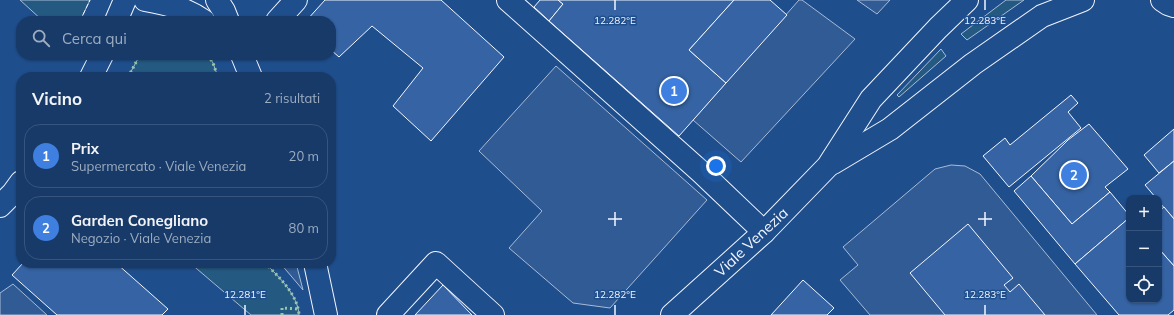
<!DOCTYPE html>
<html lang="it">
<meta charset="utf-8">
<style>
:root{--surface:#173a69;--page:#20416f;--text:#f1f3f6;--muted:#9eadc0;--line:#36547d;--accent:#ffb74d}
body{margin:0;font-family:Mulish,sans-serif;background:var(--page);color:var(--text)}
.controls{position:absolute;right:12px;bottom:12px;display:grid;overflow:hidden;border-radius:8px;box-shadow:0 1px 3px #0004}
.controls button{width:36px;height:36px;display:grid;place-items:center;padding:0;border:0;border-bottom:1px solid var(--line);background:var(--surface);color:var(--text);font:20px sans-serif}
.you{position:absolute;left:716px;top:166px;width:14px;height:14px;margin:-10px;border:3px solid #fff;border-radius:50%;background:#1a73e8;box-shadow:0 0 0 6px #1a73e833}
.badge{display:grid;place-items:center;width:26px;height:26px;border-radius:50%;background:var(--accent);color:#fff;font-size:13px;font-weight:700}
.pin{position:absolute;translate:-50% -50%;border:2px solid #fff;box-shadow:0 1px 4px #0006}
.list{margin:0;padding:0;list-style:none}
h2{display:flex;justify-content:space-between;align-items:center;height:52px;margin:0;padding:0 16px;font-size:17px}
h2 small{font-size:13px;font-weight:400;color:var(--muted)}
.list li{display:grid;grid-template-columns:26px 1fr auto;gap:12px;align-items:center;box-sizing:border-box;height:64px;margin:0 8px 8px;padding:0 8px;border:1px solid var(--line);border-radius:16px}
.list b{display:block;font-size:15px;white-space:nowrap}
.list p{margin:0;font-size:13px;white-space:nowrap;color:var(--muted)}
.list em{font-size:13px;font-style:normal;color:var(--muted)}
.icon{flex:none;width:22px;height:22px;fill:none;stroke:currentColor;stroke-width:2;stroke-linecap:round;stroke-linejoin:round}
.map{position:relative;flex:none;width:1174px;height:315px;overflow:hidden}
.search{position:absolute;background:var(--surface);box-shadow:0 1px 3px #0004;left:16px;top:16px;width:320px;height:44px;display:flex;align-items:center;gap:10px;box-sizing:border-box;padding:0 14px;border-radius:16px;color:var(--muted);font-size:15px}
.panel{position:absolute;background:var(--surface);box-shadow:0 1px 3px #0004;left:16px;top:72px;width:320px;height:196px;border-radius:16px}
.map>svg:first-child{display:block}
.green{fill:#245a82;stroke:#a8bbd7}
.parking{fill:#305b95;stroke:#a8bbd7}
.building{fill:#3563a3;stroke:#f2f6ff}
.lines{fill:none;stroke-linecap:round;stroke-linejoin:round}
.minor-casing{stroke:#f2f6ff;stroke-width:24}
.major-casing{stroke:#f2f6ff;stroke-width:24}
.minor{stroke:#1f4e8c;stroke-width:22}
.major{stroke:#1f4e8c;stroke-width:22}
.hedge{stroke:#97c8a6;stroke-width:3;stroke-dasharray:2 3;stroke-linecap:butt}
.fence{stroke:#f2f6ff;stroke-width:1;stroke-dasharray:5 2;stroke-linecap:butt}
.ticks{fill:none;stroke:#f2f6ff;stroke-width:1.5}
.labels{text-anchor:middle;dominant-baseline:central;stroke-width:3;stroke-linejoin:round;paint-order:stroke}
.street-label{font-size:15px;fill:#f2f6ff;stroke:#1f4e8c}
.ticks-label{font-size:10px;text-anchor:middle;fill:#f2f6ff;stroke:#1f4e8c;stroke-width:3;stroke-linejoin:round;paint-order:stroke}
</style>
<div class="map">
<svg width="1174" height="315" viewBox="0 0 1174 315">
<rect width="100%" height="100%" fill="#1f4e8c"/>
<!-- green -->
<g class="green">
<path d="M20 0H90L80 21H43Z"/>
<path d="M1006 0H1024L967 40 961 34Z"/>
<path d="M941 49 946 56 899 97 897 95Z"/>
<path d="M140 55H208L213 63 218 77H128Z"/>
<path d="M190 263H265C279 277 298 295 299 315H251Z"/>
</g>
<!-- parking -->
<g class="parking">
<path d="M799 0H802L855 39 741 162 693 120Z"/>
<path d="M857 0H890L877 14Z"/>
<path d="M556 66 707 200 610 308 573 303 509 248 542 211 479 151Z"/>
<path d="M951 165 965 166 980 174 1097 315H870L840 280 858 265 843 247 935 169Z"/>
<path d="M280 263H296L303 290Z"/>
<path d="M13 284 47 315H0V293Z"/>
</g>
<!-- building -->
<g class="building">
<path d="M325 0H441L504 57 431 141 393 106 423 68 372 26 339 57 331 50V21H306Z"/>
<path d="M540 0H558L563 4 549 21 534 7Z"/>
<path d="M558 0H734L689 50 726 83 679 136 549 21 563 4Z"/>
<path d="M734 0H770L787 15 726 83 689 50Z"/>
<path d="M1071 95 1078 103 1068 112 1081 128 1009 187 983 156 1005 138 1010 145Z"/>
<path d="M1089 124 1128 169 1105 187 1110 192 1072 224 1031 176 1068 140Z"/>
<path d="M1174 129V161L1159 173 1144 155Z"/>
<path d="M1174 161V219L1159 202V198H1156L1145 185Z"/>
<path d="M1031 176 1072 224 1110 192 1129 215V218L1075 264 1014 191Z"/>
<path d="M1164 207 1174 219V266L1159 249V211Z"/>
<path d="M1129 218V300H1159V249L1174 266V310L1168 315H1119L1075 264Z"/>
<path d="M968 224 1013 278 1004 285 1010 292 1019 284 1045 315H945L910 273Z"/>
<path d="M23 263H116L168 309 162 315H57L12 275Z"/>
<path d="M803 280 834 308 827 315H771Z"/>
<path d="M443 285 472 315H415Z"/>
</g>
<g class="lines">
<!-- minor casing -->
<g class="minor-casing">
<g id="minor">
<path d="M145 0C167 4 186 8 204 21"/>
<path d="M217 0 224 11 228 21"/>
<path d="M508 0 701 172 764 232"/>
<path d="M116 21 125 0"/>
<path d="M277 21 296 0"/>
<path d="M242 55 251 77"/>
<path d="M91 77 102 55"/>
<path d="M0 206 13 193 21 182"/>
<path d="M315 263 326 315"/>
<path d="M388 315 436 263 493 315"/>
</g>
</g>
<!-- major casing -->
<g class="major-casing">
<g id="major">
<path d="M1162 0 1168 4 1174 6"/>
<path d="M833 163 890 129 973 64 1042 16 1083 0"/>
<path d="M672 315 764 232 828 166 871 99 938 28 967 0"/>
</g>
</g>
<!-- minor -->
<use href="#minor" class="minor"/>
<!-- major -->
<use href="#major" class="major"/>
<!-- hedge -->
<g class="hedge">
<path d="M208 55 213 63 218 77"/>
<path d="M128 77 140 55"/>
<path d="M265 263C279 277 298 295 299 315"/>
<path d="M282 315V308L299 309"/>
</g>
<!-- fence -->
<path class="fence" d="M80 21 90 0"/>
</g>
<!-- ticks -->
<path class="ticks" d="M615 0V10M985 0V10M615 212V226M985 212V226M608 219H622M978 219H992M245 305V315M615 305V315M985 305V315"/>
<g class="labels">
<!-- street labels -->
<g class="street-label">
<text transform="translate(751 242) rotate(-43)">Viale Venezia</text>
</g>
</g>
<g class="ticks-label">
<text x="615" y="24">12.282°E</text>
<text x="985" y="24">12.283°E</text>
<text x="245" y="298">12.281°E</text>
<text x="615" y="298">12.282°E</text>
<text x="985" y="298">12.283°E</text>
</g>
</svg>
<div class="controls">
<button>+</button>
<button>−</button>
<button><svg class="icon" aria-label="locate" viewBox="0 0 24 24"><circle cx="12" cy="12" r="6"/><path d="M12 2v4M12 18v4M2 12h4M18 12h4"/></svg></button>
</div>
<div class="you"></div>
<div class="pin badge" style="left:674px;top:91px;background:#3f7fe0">1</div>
<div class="pin badge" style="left:1074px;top:175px;background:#3f7fe0">2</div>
<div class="search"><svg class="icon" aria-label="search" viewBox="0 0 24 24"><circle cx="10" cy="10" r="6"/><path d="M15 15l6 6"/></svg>Cerca qui</div>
<section class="panel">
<h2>Vicino<small>2 risultati</small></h2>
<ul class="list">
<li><span class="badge" style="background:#3f7fe0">1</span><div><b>Prix</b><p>Supermercato · Viale Venezia</p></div><em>20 m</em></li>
<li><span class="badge" style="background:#3f7fe0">2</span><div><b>Garden Conegliano</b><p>Negozio · Viale Venezia</p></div><em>80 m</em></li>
</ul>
</section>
</div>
